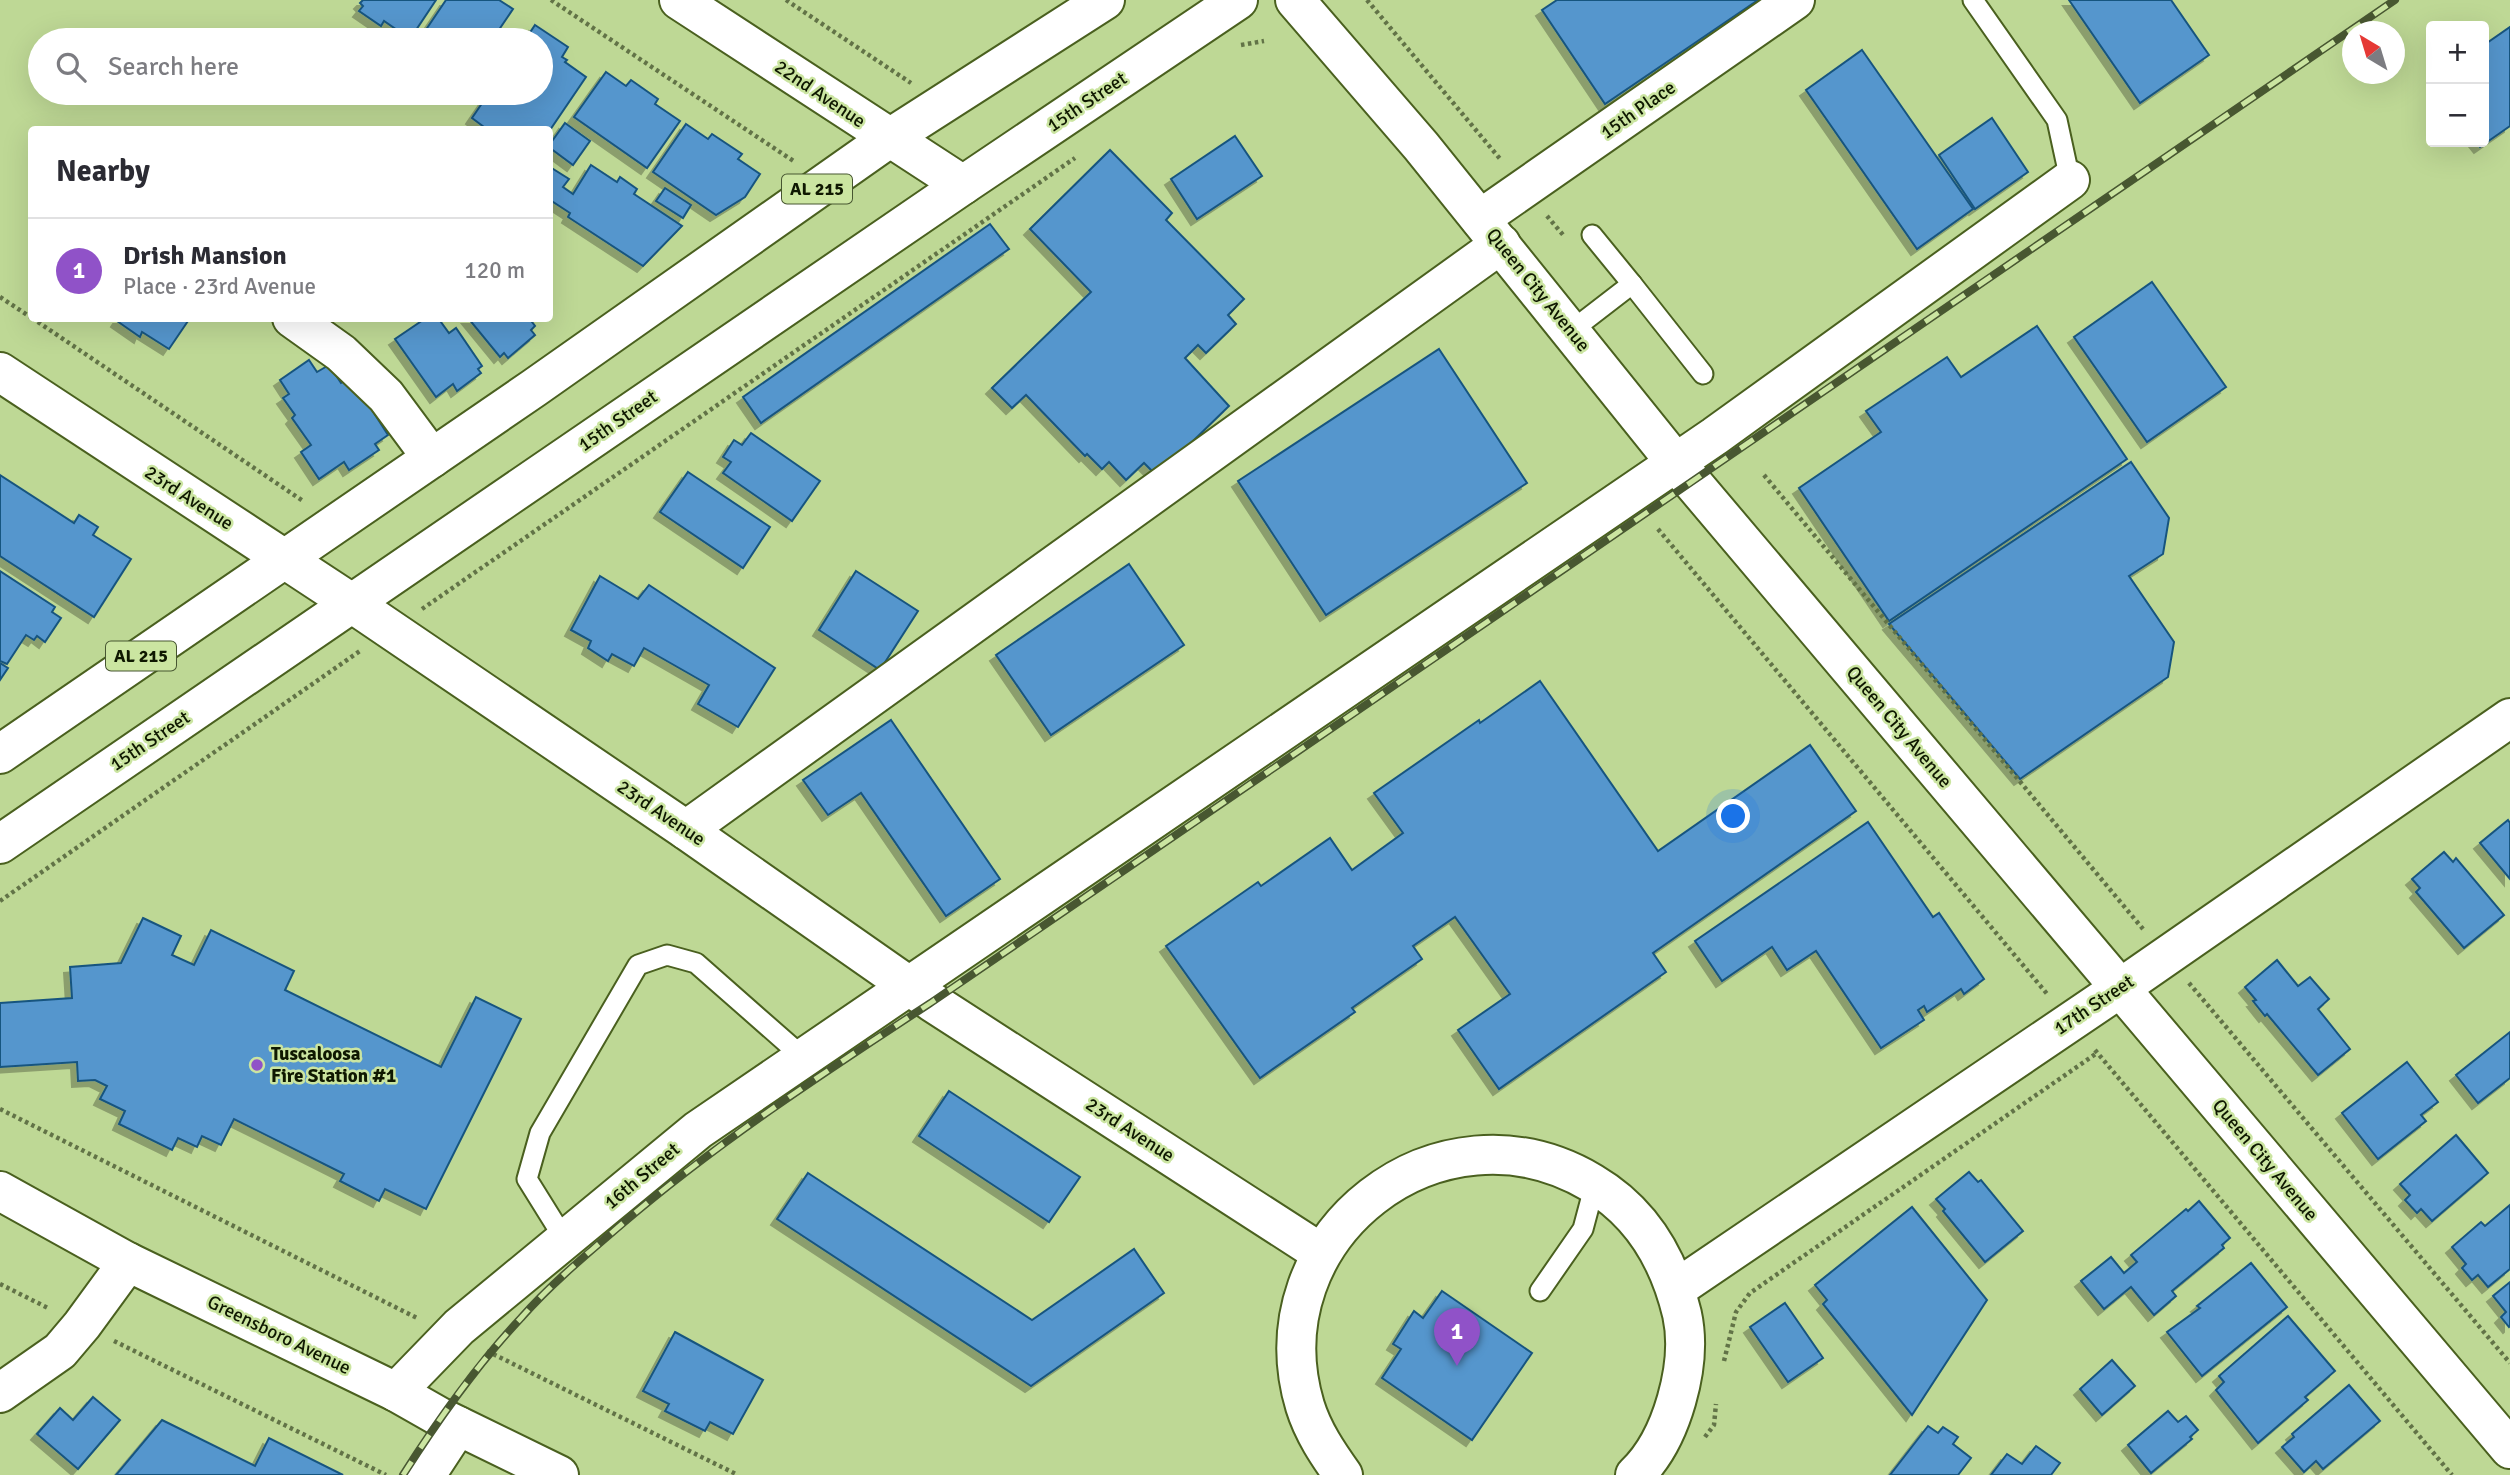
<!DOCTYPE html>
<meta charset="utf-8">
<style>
:root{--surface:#fff;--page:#f2f2f3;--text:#2b2b33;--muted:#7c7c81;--line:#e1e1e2;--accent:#9052c8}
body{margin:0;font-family:Signika,sans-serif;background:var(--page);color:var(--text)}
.controls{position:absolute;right:21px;top:21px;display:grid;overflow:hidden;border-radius:7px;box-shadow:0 7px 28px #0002}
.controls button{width:63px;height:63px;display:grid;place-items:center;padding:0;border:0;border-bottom:2px solid var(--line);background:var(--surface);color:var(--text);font:35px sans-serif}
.compass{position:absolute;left:2342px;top:21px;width:63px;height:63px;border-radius:50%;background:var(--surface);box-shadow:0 7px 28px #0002;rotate:322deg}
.you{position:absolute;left:1734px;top:817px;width:24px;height:24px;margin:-18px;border:5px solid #fff;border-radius:50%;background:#1a73e8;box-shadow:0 0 0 10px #1a73e833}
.badge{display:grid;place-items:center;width:46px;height:46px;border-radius:50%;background:var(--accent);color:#fff;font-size:23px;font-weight:700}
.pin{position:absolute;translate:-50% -58px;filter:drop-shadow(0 2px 4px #0008)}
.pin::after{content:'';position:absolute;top:37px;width:24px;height:21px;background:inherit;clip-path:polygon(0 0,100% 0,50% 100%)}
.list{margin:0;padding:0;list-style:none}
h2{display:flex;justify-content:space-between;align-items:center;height:91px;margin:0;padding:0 28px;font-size:30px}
h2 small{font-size:23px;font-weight:400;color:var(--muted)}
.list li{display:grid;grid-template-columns:46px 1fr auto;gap:21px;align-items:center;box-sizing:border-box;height:105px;padding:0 28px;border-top:2px solid var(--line)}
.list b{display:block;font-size:26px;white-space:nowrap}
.list p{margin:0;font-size:23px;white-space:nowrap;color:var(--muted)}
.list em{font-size:23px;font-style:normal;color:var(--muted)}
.icon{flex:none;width:38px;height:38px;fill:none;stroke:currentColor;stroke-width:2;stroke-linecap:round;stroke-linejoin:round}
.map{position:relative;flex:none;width:2510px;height:1475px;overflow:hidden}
.search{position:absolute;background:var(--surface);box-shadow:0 7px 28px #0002;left:28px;top:28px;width:525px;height:77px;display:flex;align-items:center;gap:18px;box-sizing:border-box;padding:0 24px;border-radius:38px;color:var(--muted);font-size:26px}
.panel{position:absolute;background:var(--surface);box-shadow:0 7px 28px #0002;left:28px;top:126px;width:525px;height:196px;border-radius:7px}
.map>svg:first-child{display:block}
.building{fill:#5496cd;stroke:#19547f;stroke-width:2;filter:url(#shadow)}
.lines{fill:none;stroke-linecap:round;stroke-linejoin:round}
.service-casing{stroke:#4a601f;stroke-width:23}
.minor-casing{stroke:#4a601f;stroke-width:42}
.secondary-casing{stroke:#4a601f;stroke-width:42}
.primary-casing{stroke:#4a601f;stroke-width:42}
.path{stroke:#627347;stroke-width:4.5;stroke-dasharray:3.5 3.5;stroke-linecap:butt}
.service{stroke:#fff;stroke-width:19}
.minor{stroke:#fff;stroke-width:38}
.secondary{stroke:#fff;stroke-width:38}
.primary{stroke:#fff;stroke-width:38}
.rail-casing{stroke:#485731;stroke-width:8}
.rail{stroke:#cbe5a1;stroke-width:5;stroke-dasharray:16;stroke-linecap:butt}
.poi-dot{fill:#9052c8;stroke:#cbe5a1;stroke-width:2.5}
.labels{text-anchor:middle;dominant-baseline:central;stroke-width:5;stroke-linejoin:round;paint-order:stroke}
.shield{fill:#cbe5a1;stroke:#475631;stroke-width:2}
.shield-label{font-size:18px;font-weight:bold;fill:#0f1801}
.street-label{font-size:19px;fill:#0f1801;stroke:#cbe5a1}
.poi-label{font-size:19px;font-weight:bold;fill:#0f1801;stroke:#cbe5a1;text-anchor:start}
</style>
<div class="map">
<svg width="2510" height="1475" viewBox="0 0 2510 1475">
<defs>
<filter id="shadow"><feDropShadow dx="-6" dy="6" stdDeviation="0" flood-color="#0004"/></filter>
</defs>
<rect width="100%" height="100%" fill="#bed895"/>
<!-- building -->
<g class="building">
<path d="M363 0H436L410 39 384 21 381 26 359 11 363 6 360 3Z"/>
<path d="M446 0H499L513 9 492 40H419Z"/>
<path d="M1557 0H1758L1605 104 1542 10Z"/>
<path d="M2069 0H2171L2209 55 2140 103Z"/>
<path d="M535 25 568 47 562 57 567 60 565 62 586 77 550 130H488L472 118 489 93H541V40H525Z"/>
<path d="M2510 27V126L2480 147 2476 142H2484V45Z"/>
<path d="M1862 50 1973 209 1917 249 1806 90Z"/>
<path d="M606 72 626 86 631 80 658 99 655 104 680 121 647 168 574 117Z"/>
<path d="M1992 118 2028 172 1975 209 1939 155Z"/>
<path d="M565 123 590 141 573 165 550 148V144Z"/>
<path d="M686 124 708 139 712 134 742 154 738 159 760 174 745 197 716 215 653 172Z"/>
<path d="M1235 136 1262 176 1197 219 1171 179Z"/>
<path d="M1110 150 1172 213 1166 220 1244 299 1228 315 1236 324 1206 353 1198 345 1185 358 1229 406 1157 476 1144 463 1126 480 1109 462 1102 469 1087 454 1085 456 1026 395 1012 408 992 388 1091 292 1030 229Z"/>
<path d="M591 165 617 182 620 177 637 189 634 194 682 226 643 266 568 217 570 213 553 202 550 204V167L569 179 563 187 573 194Z"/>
<path d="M665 188 691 205 683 218 656 201Z"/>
<path d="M990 224 1009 249 761 423 743 397Z"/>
<path d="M2152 282 2226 387 2147 442 2074 337Z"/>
<path d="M119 318H190L169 349 142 332 140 337 117 321Z"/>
<path d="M426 318H438L449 333 456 328 482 366 478 369 481 373 457 391 453 384 436 397 395 339Z"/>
<path d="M468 318H529L535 326 531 330 535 335 508 358 504 353 500 357Z"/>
<path d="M2037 326 2127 459 1889 621 1799 488 1881 432 1866 411 1947 357 1961 377Z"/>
<path d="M1439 349 1527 483 1326 615 1238 481Z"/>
<path d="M309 360 317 372 329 365 341 383 351 377 388 435 375 444 379 450 349 470 344 462 319 479 301 452 311 445 292 418 295 415 283 398 289 394 280 380Z"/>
<path d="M751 433 820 481 792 521 723 473 731 462 723 457 734 440 742 445Z"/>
<path d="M2131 462 2169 518 2163 554 2129 576 2174 642 2168 677 2020 779 1889 624Z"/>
<path d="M688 472 770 527 743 568 660 512Z"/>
<path d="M0 475 74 523 79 515 98 527 93 535 131 559 94 617 0 556Z"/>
<path d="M1129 564 1184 645 1051 735 996 655Z"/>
<path d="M0 571 55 607 52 612 61 618 45 642 37 636 34 640 26 635 7 664 0 661Z"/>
<path d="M856 571 918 611 880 670 819 630Z"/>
<path d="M600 576 638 599 649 585 775 668 738 727 698 704 709 685 644 648 634 666 612 654 608 661 588 648 591 641 571 630Z"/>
<path d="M0 663 8 668 0 680Z"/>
<path d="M1540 681 1658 851 1810 745 1856 811 1653 953 1666 972 1499 1089 1458 1030 1510 994 1455 917 1413 946 1422 959 1352 1008 1355 1012 1260 1078 1166 946 1258 882 1261 886 1330 838 1352 870 1403 833 1374 793 1479 720 1480 723Z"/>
<path d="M891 720 1000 879 946 916 861 793 828 815 803 780Z"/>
<path d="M2508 820 2510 823V879L2480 843Z"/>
<path d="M1868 822 1933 917 1939 913 1984 979 1964 994 1961 989 1927 1012 1924 1006 1918 1010 1924 1020 1881 1048 1816 951 1787 970 1772 947 1722 981 1695 941Z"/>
<path d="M2444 852 2453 862 2456 858 2504 915 2464 948 2416 892 2420 888 2412 879Z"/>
<path d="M143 918 181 936 172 955 194 965 211 930 294 971 285 990 441 1067 476 997 521 1019 426 1209 385 1189 379 1201 340 1181 344 1174 234 1119 221 1145 202 1136 197 1147 178 1138 172 1150 119 1124 125 1111 100 1099 107 1086 95 1080 78 1081 77 1062 0 1067V1003L72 998 70 967 121 963Z"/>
<path d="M2277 960 2298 986 2310 977 2329 999 2318 1009 2350 1049 2318 1075 2267 1014 2265 1016 2253 1001 2256 1000 2245 987Z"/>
<path d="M2510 1032V1078L2478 1103 2456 1075Z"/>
<path d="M2407 1062 2438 1102 2421 1115 2426 1121 2378 1159 2342 1113Z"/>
<path d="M949 1091 1080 1177 1049 1222 919 1136Z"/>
<path d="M2456 1135 2488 1173 2432 1221 2421 1209 2417 1213 2405 1200 2410 1195 2400 1184Z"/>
<path d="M1969 1172 1978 1182 1981 1180 2023 1231 1985 1262 1943 1211 1945 1209 1936 1199Z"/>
<path d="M808 1173 1032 1320 1134 1249 1164 1293 1031 1386 777 1219Z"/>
<path d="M2199 1201 2230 1238 2222 1245 2224 1248 2172 1291 2176 1296 2154 1315 2131 1287 2104 1309 2081 1281 2111 1257 2124 1273 2137 1262 2131 1255 2186 1209 2188 1211Z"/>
<path d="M2510 1205V1269L2488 1287 2478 1275 2472 1280 2462 1268 2466 1264 2452 1247 2481 1222 2485 1226Z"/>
<path d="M1912 1207 1987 1300 1912 1415 1823 1304 1827 1300 1815 1285Z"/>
<path d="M2251 1263 2287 1307 2202 1376 2167 1332 2200 1308 2197 1306Z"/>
<path d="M2510 1282V1326L2509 1327 2501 1317 2506 1312 2493 1296Z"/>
<path d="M1442 1291 1532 1353 1472 1440 1382 1378 1401 1349 1393 1344 1414 1311 1423 1318Z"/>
<path d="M1785 1303 1823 1358 1788 1382 1750 1327Z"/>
<path d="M2288 1316 2335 1371 2305 1397 2308 1400 2258 1443 2216 1390 2224 1382 2219 1376Z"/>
<path d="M675 1332 763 1380 733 1434 710 1422 705 1431 665 1411 669 1404 643 1391Z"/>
<path d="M2112 1360 2135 1386 2102 1415 2080 1389Z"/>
<path d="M2349 1385 2380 1421 2323 1469 2316 1461 2304 1472 2282 1447 2294 1437 2292 1434Z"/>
<path d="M93 1397 120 1420 78 1469 37 1434 60 1408 73 1420Z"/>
<path d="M2168 1411 2178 1422 2186 1416 2198 1430 2190 1437 2192 1439 2151 1473 2128 1445Z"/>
<path d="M162 1420 255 1466 269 1438 343 1475H116Z"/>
<path d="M1928 1426 1938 1433 1943 1427 1958 1437 1953 1444 1971 1458 1958 1475H1890Z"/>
<path d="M2036 1446 2060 1463 2051 1475H1991L2007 1454 2022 1464Z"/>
</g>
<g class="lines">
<!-- service casing -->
<g class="service-casing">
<g id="service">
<path d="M1973 0 2057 120 2070 180"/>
<path d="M1632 284 1703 374"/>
<path d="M1571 331 1632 284 1592 235"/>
<path d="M565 1240 527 1179 540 1133 638 965 667 955 696 963 804 1058"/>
<path d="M1540 1291 1583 1229 1595 1184"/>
</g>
</g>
<!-- minor casing -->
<g class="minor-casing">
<g id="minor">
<path d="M679 0 963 185"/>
<path d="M1295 0 1421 146 1676 463 2510 1449"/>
<path d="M1480 219 1795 0"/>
<path d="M292 318 341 353 386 396 432 458"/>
<path d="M0 372 353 604 686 830 932 1002 1321 1253"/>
<path d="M686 830 1501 244"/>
<path d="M1676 1289 2119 989 2510 718"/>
<path d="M396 1392 459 1327 698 1130 1715 436 2070 180"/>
<path d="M0 1393 60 1351 82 1325 128 1262"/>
<path d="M426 1475 458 1426"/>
<path d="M1343 1475C1328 1454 1313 1432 1305 1406 1254 1236 1440 1092 1592 1183 1641 1212 1669 1259 1682 1314 1693 1364 1672 1440 1635 1475"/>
</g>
</g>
<!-- secondary casing -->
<g class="secondary-casing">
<path id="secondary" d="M0 1191 128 1262 396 1392 440 1417 559 1475"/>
</g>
<!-- primary casing -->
<g class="primary-casing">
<g id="primary">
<path d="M0 754 534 388 888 139 1105 0"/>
<path d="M0 844 963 185 1238 0"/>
</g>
</g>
<!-- path -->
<g class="path">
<path d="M551 0 795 162"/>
<path d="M786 0 911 83"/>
<path d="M1367 0 1501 160"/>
<path d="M1241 45 1264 41"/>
<path d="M1547 216 1564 236"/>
<path d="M0 297 32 318"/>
<path d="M32 318 303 501"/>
<path d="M1764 475 2143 929"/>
<path d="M1658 529 2048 995"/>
<path d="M422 609 1075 158"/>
<path d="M0 901 360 651"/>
<path d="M2189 983 2510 1363"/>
<path d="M2095 1050 2452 1475"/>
<path d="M0 1109 419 1319"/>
<path d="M0 1284 50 1309"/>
<path d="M114 1341 386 1475"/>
<path d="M487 1351 738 1475"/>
<path d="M1724 1361 1736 1312 1750 1293 2097 1053"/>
<path d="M1705 1437 1714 1425 1716 1404"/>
</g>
<!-- service -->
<use href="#service" class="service"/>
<!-- minor -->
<use href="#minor" class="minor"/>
<!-- secondary -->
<use href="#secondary" class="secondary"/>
<!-- primary -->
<use href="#primary" class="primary"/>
<!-- rail casing -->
<g class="rail-casing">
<path id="rail" d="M403 1475C438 1420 476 1366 521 1318 551 1284 587 1254 622 1224 719 1141 825 1072 932 1002L2395 0"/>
</g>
<!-- rail -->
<use href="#rail" class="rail"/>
</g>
<!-- markers -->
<circle class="poi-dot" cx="257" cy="1065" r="7"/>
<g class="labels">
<!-- shield labels -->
<g class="shield">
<rect x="782" y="174.5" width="70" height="29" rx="5"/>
<rect x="106" y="641.5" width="70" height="29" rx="5"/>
</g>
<g class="shield-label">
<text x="817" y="189">AL 215</text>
<text x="141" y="656">AL 215</text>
</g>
<!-- street labels -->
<g class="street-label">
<text transform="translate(820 94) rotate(34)">22nd Avenue</text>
<text transform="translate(1087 102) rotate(-34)">15th Street</text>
<text transform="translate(1638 110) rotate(-35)">15th Place</text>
<text transform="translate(1538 290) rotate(51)">Queen City Avenue</text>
<text transform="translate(618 421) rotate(-35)">15th Street</text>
<text transform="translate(189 498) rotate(33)">23rd Avenue</text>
<text transform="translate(1899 727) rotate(50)">Queen City Avenue</text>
<text transform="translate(150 741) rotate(-34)">15th Street</text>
<text transform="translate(661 813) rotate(34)">23rd Avenue</text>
<text transform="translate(2094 1005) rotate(-34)">17th Street</text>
<text transform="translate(1130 1130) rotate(33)">23rd Avenue</text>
<text transform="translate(2265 1160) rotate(50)">Queen City Avenue</text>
<text transform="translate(642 1176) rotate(-40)">16th Street</text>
<text transform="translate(279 1335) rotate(26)">Greensboro Avenue</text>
</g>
<!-- poi labels -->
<g class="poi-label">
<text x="271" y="1054">Tuscaloosa<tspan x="271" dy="22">Fire Station #1</tspan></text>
</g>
</g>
</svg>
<div class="controls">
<button>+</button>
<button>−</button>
</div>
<svg class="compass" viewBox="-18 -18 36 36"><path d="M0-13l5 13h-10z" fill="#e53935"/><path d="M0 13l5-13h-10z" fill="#7c7c81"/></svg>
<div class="you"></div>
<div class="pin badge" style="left:1457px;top:1366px">1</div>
<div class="search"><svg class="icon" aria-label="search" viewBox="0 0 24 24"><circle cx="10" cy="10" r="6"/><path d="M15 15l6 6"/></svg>Search here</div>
<section class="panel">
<h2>Nearby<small></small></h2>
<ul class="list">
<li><span class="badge">1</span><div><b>Drish Mansion</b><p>Place · 23rd Avenue</p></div><em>120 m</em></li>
</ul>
</section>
</div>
